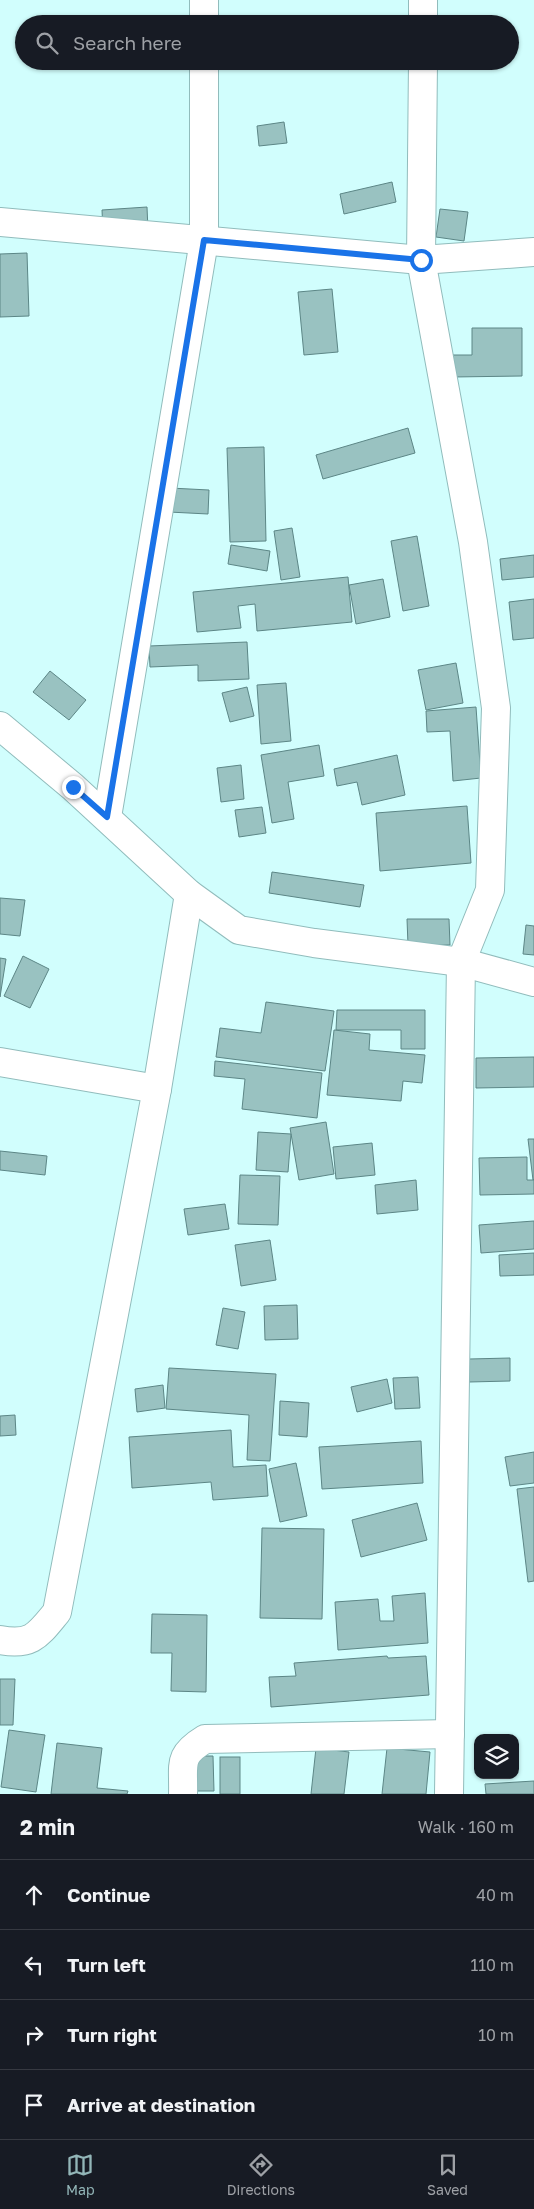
<!DOCTYPE html>
<meta charset="utf-8">
<style>
:root{--surface:#171b24;--page:#20242c;--text:#f1f3f6;--muted:#9ea1a6;--line:#363941;--accent:#93b6b8}
body{margin:0;font-family:"Golos Text",sans-serif;background:var(--page);color:var(--text)}
.controls{position:absolute;right:15px;bottom:15px;display:grid;overflow:hidden;border-radius:10px;box-shadow:0 1px 4px #0004}
.controls button{width:45px;height:45px;display:grid;place-items:center;padding:0;border:0;border-bottom:1px solid var(--line);background:var(--surface);color:var(--text);font:25px sans-serif}
.stop{position:absolute;width:15px;height:15px;margin:-11px;border:4px solid #1a73e8;border-radius:50%;background:#fff}
.stop.end{background:#1a73e8;border-color:#fff;box-shadow:0 1px 5px #0008}
.list{margin:0;padding:0;list-style:none}
h2{display:flex;justify-content:space-between;align-items:center;height:65px;margin:0;padding:0 20px;font-size:21px}
h2 small{font-size:16px;font-weight:400;color:var(--muted)}
.list li{display:grid;grid-template-columns:32px 1fr auto;gap:15px;align-items:center;box-sizing:border-box;height:70px;padding:0 20px;border-top:1px solid var(--line)}
.list b{display:block;font-size:19px;white-space:nowrap}
.list em{font-size:16px;font-style:normal;color:var(--muted)}
.icon{flex:none;width:28px;height:28px;fill:none;stroke:currentColor;stroke-width:2;stroke-linecap:round;stroke-linejoin:round}
.map{position:relative;flex:none;width:534px;height:1794px;overflow:hidden}
.search{position:absolute;background:var(--surface);box-shadow:0 1px 4px #0004;left:15px;right:15px;top:15px;height:55px;display:flex;align-items:center;gap:12px;box-sizing:border-box;padding:0 18px;border-radius:28px;color:var(--muted);font-size:19px}
.sheet{height:345px;background:var(--surface)}
nav{display:flex;justify-content:space-around;align-items:center;box-sizing:border-box;height:70px;border-top:1px solid var(--line);background:var(--surface);font-size:14px;color:var(--muted)}
nav a{display:grid;justify-items:center;gap:2px}
nav .on{color:var(--accent)}
.map>svg:first-child{display:block}
.building{fill:#99c2c1;stroke:#5c8686}
.lines{fill:none;stroke-linecap:round;stroke-linejoin:round}
.street-casing{stroke:#91bcbc;stroke-width:30}
.street{stroke:#fff;stroke-width:28}
.route{stroke:#1a73e8;stroke-width:6}
</style>
<div class="map">
<svg width="534" height="1794" viewBox="0 0 534 1794">
<rect width="100%" height="100%" fill="#d1fefd"/>
<!-- building -->
<g class="building">
<path d="M284 122 287 143 259 146 257 126Z"/>
<path d="M392 182 396 202 344 214 340 194Z"/>
<path d="M147 207 148 230 103 232 102 210Z"/>
<path d="M440 209 468 212 464 241 436 237Z"/>
<path d="M27 253 29 316 0 317V254Z"/>
<path d="M332 289 338 352 304 355 298 292Z"/>
<path d="M472 328H522V376L453 377 452 355H472Z"/>
<path d="M408 428 415 453 323 479 316 455Z"/>
<path d="M264 447 266 541 230 542 227 448Z"/>
<path d="M170 488 209 490 208 514 169 512Z"/>
<path d="M292 528 300 577 281 580 274 531Z"/>
<path d="M417 536 429 606 403 611 391 541Z"/>
<path d="M231 545 270 551 267 571 228 564Z"/>
<path d="M534 555V577L502 580 500 559Z"/>
<path d="M348 577 352 622 257 631 255 604 238 606 241 628 197 632 193 592Z"/>
<path d="M383 579 390 617 356 624 349 585Z"/>
<path d="M534 599V638L513 640 509 602Z"/>
<path d="M247 642 249 679 198 681V665L150 667 149 646Z"/>
<path d="M456 663 463 703 426 710 418 670Z"/>
<path d="M50 671 86 700 69 720 33 692Z"/>
<path d="M286 683 291 741 261 744 257 685Z"/>
<path d="M247 687 254 716 230 722 222 693Z"/>
<path d="M476 707 481 778 453 781 450 731 427 732 426 711Z"/>
<path d="M319 745 324 776 288 782 294 819 272 823 261 755Z"/>
<path d="M397 755 405 795 362 805 357 782 337 786 334 769Z"/>
<path d="M241 765 244 799 221 802 217 768Z"/>
<path d="M467 806 471 863 380 871 376 813Z"/>
<path d="M262 807 266 833 239 837 235 810Z"/>
<path d="M272 872 364 885 360 907 269 893Z"/>
<path d="M0 898 25 900 20 936 0 934Z"/>
<path d="M407 919H449L450 945H408Z"/>
<path d="M526 925 534 926V955L523 954Z"/>
<path d="M23 956 49 969 30 1008 4 996Z"/>
<path d="M0 958 6 959 0 997Z"/>
<path d="M266 1002 334 1011 325 1071 216 1057 220 1028 261 1033Z"/>
<path d="M337 1010H425V1049H401V1030H336Z"/>
<path d="M334 1030 370 1034 369 1050 425 1055 422 1083 403 1081 401 1101 327 1095Z"/>
<path d="M534 1057V1087L476 1088V1058Z"/>
<path d="M215 1061 322 1073 317 1118 242 1109 245 1079 214 1076Z"/>
<path d="M326 1122 334 1174 299 1180 290 1128Z"/>
<path d="M258 1132 291 1134 288 1172 256 1170Z"/>
<path d="M528 1139H534V1179L533 1180Z"/>
<path d="M372 1143 375 1175 336 1179 333 1147Z"/>
<path d="M0 1151 47 1156 45 1175 0 1170Z"/>
<path d="M527 1157V1180H534V1194L480 1195 479 1158Z"/>
<path d="M240 1175 280 1176 278 1225 238 1224Z"/>
<path d="M416 1180 418 1210 377 1214 375 1185Z"/>
<path d="M225 1204 229 1229 188 1235 184 1209Z"/>
<path d="M534 1221V1249L481 1253 479 1225Z"/>
<path d="M270 1240 276 1280 241 1286 235 1245Z"/>
<path d="M534 1253V1275L500 1276 499 1255Z"/>
<path d="M297 1305 298 1339 265 1340 264 1306Z"/>
<path d="M223 1308 245 1312 238 1349 216 1345Z"/>
<path d="M510 1358V1381L469 1382V1359Z"/>
<path d="M169 1368 276 1374 270 1461 247 1460 249 1415 166 1409Z"/>
<path d="M418 1377 420 1408 395 1409 393 1378Z"/>
<path d="M387 1379 392 1403 357 1412 351 1387Z"/>
<path d="M163 1385 165 1408 137 1412 135 1389Z"/>
<path d="M280 1401 309 1403 307 1437 279 1435Z"/>
<path d="M15 1415 16 1435 0 1436V1416Z"/>
<path d="M231 1430 233 1467 266 1465 268 1496 213 1500 211 1482 132 1488 129 1437Z"/>
<path d="M421 1441 423 1483 322 1489 319 1447Z"/>
<path d="M534 1452V1483L510 1486 505 1457Z"/>
<path d="M296 1463 307 1516 280 1522 269 1469Z"/>
<path d="M534 1487V1581L528 1582 517 1489Z"/>
<path d="M417 1503 427 1540 361 1557 352 1520Z"/>
<path d="M262 1528 324 1529 322 1619 260 1618Z"/>
<path d="M425 1593 428 1643 338 1650 335 1602 378 1599 380 1621H394L392 1596Z"/>
<path d="M152 1614 207 1615 206 1692 171 1691 172 1653H151Z"/>
<path d="M387 1656 388 1658 426 1656 429 1695 271 1707 269 1677 296 1676 294 1663Z"/>
<path d="M0 1679H15L13 1725H0Z"/>
<path d="M9 1730 45 1735 36 1792 1 1787Z"/>
<path d="M57 1743 102 1748 97 1788 128 1791 127 1794H51Z"/>
<path d="M316 1748 349 1752 344 1794H311Z"/>
<path d="M387 1748 430 1752 426 1794H382Z"/>
<path d="M184 1756H213L214 1791H185Z"/>
<rect x="220" y="1757" width="20" height="37"/>
<path d="M534 1781V1794H486L485 1784Z"/>
</g>
<g class="lines">
<!-- street casing -->
<g class="street-casing">
<g id="street">
<path d="M204 24V0"/>
<path d="M423 24V0"/>
<path d="M423 61 421 260 473 542 496 708 490 890 461 962 449 1794"/>
<path d="M0 222 421 260 534 252"/>
<path d="M0 726 73 787 189 894 239 930 314 943 461 962 534 982"/>
<path d="M107 817 204 241V61"/>
<path d="M0 1062 157 1089"/>
<path d="M0 1640C32 1646 38 1635 57 1612L157 1089 189 894"/>
<path d="M183 1794C184 1764 177 1756 205 1739L450 1734"/>
</g>
</g>
<!-- street -->
<use href="#street" class="street"/>
</g>
<g class="lines">
<!-- route -->
<path class="route" d="M73 787 107 817 204 240 421 260"/>
</g>
</svg>
<div class="controls">
<button><svg class="icon" aria-label="layers" viewBox="0 0 24 24"><path d="M12 4l9 5-9 5-9-5zM3 14l9 5 9-5"/></svg></button>
</div>
<div class="stop" style="left:421px;top:260px"></div>
<div class="stop end" style="left:73px;top:787px"></div>
<div class="search"><svg class="icon" aria-label="search" viewBox="0 0 24 24"><circle cx="10" cy="10" r="6"/><path d="M15 15l6 6"/></svg>Search here</div>
</div>
<section class="sheet">
<h2>2 min<small>Walk · 160 m</small></h2>
<ul class="list">
<li><svg class="icon" aria-label="ahead" viewBox="0 0 24 24"><path d="M12 20V5M6 11l6-6 6 6"/></svg><div><b>Continue</b></div><em>40 m</em></li>
<li><svg class="icon" aria-label="left" viewBox="0 0 24 24"><path d="M17 20v-9H6M10 6l-5 5 5 5"/></svg><div><b>Turn left</b></div><em>110 m</em></li>
<li><svg class="icon" aria-label="right" viewBox="0 0 24 24"><path d="M7 20v-9h11M14 6l5 5-5 5"/></svg><div><b>Turn right</b></div><em>10 m</em></li>
<li><svg class="icon" aria-label="arrive" viewBox="0 0 24 24"><path d="M6 21V4h12l-3 4 3 4H6"/></svg><div><b>Arrive at destination</b></div></li>
</ul>
</section>
<nav>
<a class="on"><svg class="icon" aria-label="map" viewBox="0 0 24 24"><path d="M3 6l6-2 6 2 6-2v14l-6 2-6-2-6 2zM9 4v14M15 6v14"/></svg>Map</a>
<a><svg class="icon" aria-label="directions" viewBox="0 0 24 24"><path d="M12 3l9 9-9 9-9-9zM9 14v-3h6M13 9l2 2-2 2"/></svg>Directions</a>
<a><svg class="icon" aria-label="saved" viewBox="0 0 24 24"><path d="M7 4h10v16l-5-4-5 4z"/></svg>Saved</a>
</nav>
